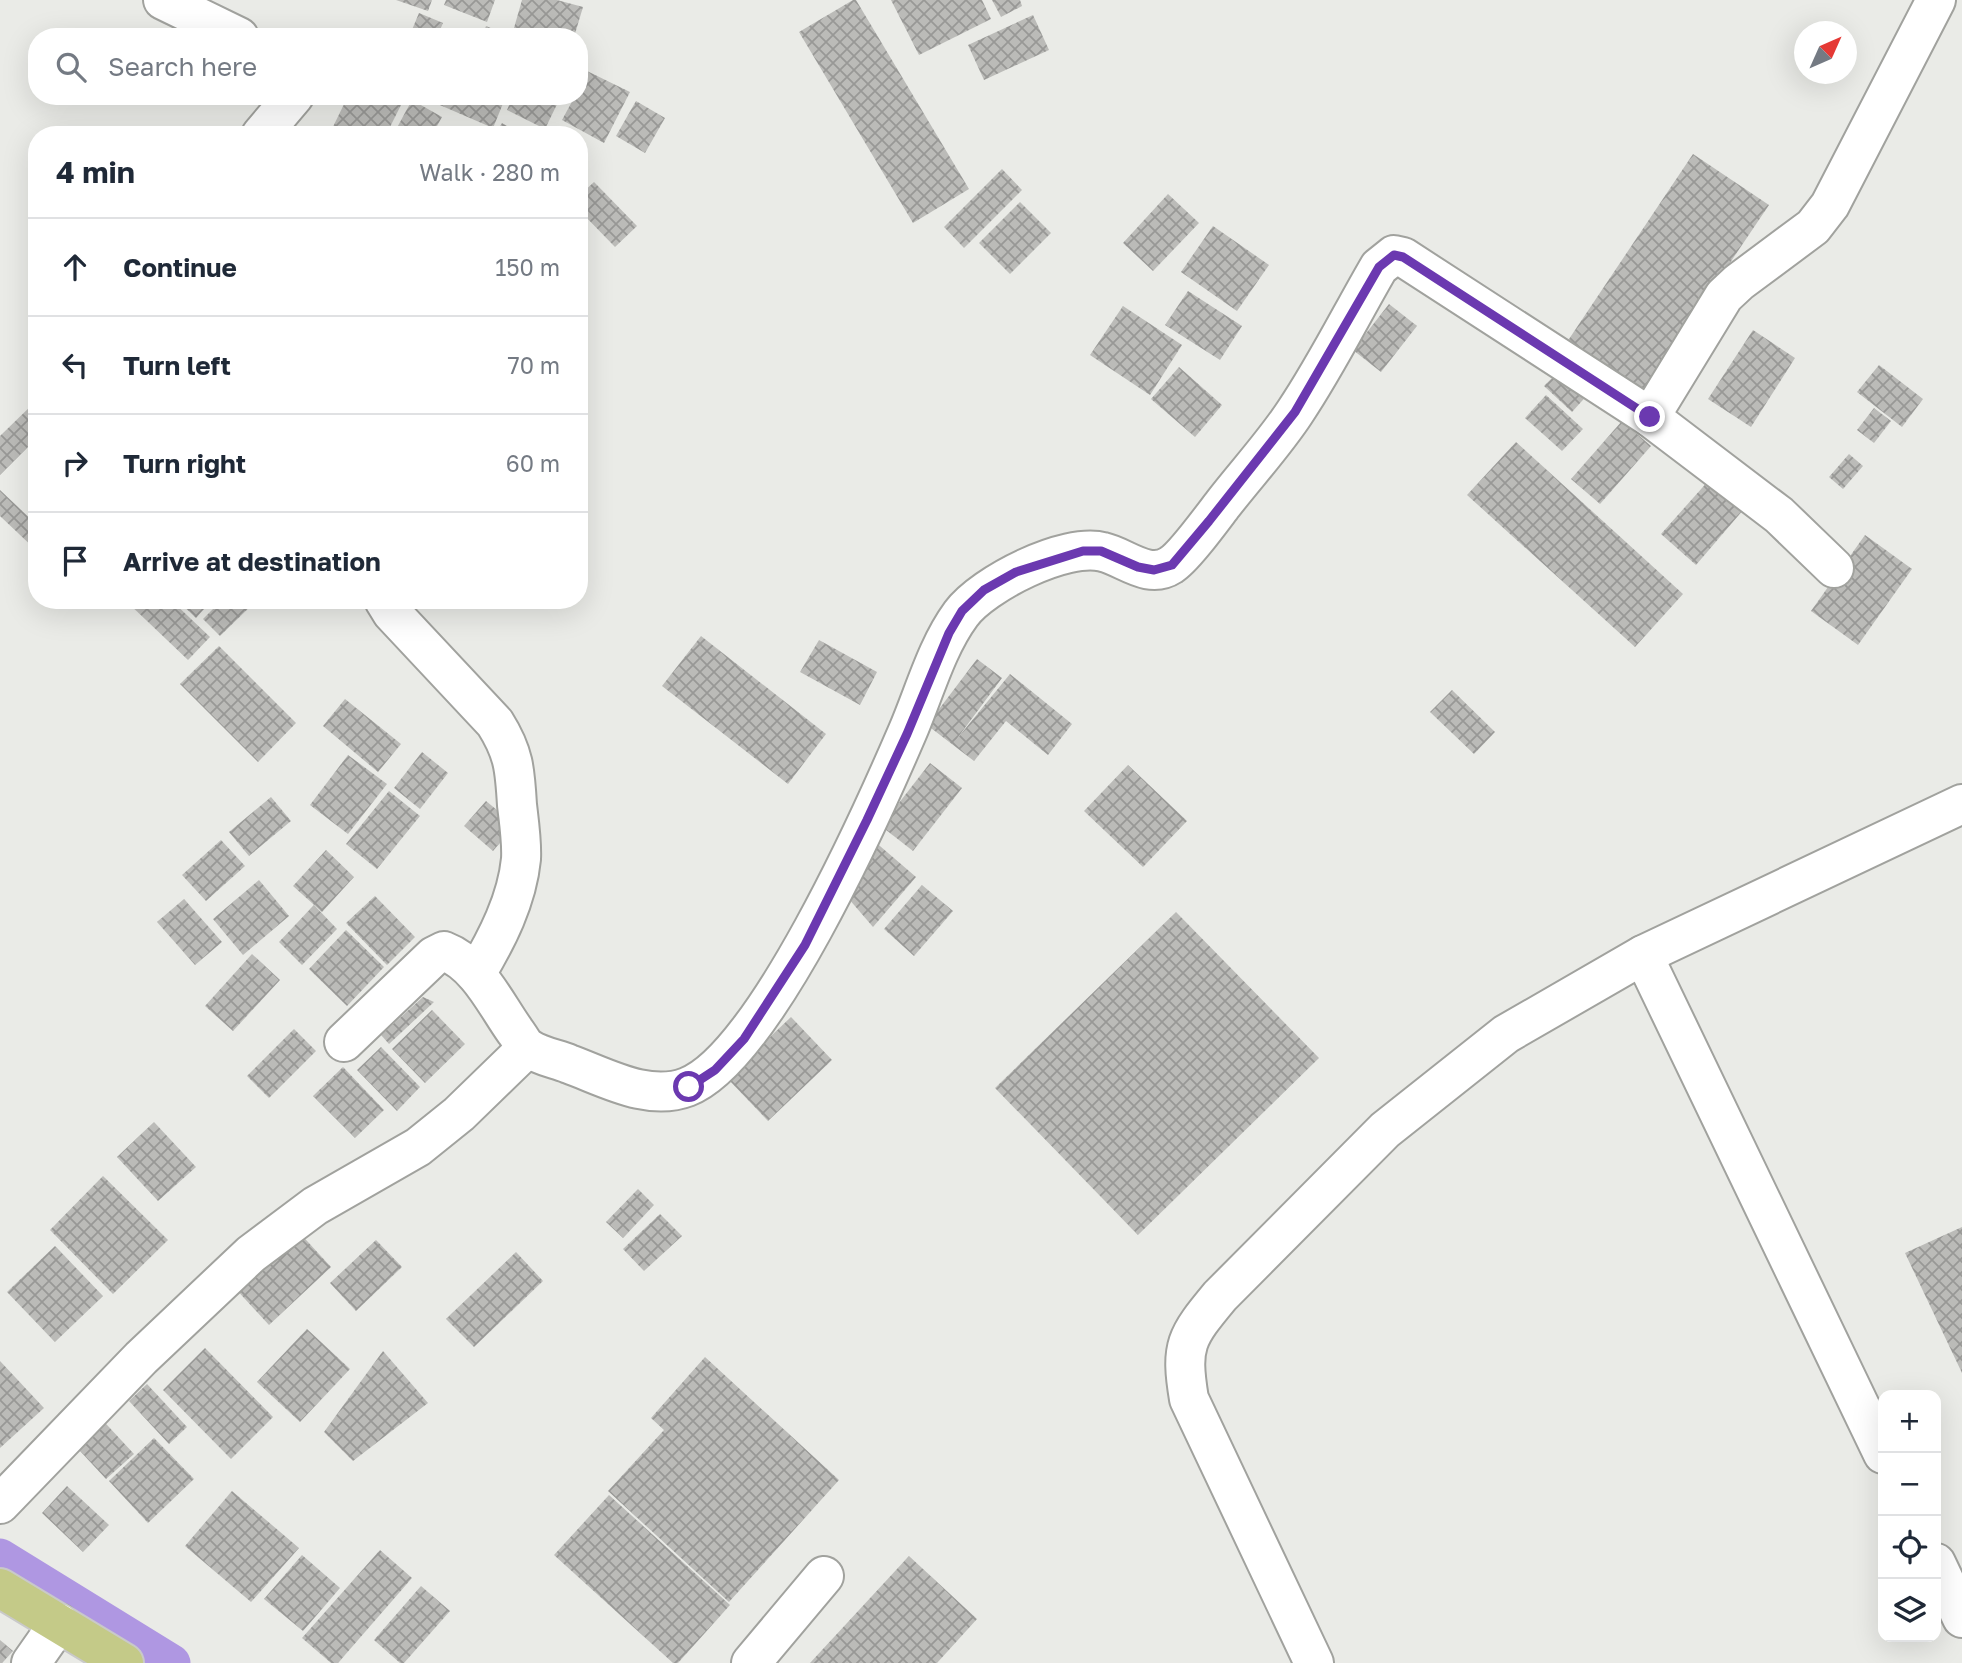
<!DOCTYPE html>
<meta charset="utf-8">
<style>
:root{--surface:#fff;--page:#f6f6f7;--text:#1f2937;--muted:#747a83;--line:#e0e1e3}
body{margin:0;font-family:"Golos Text",sans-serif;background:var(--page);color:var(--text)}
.controls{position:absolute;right:21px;bottom:21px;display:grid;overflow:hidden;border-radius:14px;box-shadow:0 7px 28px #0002}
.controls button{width:63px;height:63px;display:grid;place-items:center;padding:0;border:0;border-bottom:2px solid var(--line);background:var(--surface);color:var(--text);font:35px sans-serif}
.compass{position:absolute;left:1794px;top:21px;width:63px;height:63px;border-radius:50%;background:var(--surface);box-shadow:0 7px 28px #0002;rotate:45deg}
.stop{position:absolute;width:21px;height:21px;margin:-16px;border:5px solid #6b39b0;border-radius:50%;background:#fff}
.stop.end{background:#6b39b0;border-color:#fff;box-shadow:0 2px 7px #0008}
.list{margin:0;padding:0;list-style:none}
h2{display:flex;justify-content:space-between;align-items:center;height:91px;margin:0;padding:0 28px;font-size:30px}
h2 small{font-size:23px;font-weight:400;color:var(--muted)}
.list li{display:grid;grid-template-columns:46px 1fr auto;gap:21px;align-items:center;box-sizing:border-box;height:98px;padding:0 28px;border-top:2px solid var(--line)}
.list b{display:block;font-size:26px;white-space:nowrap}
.list em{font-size:23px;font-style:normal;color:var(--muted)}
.icon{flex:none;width:38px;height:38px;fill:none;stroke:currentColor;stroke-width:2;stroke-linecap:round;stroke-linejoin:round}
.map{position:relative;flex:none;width:1962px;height:1663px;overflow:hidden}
.search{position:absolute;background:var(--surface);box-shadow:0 7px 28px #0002;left:28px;top:28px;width:560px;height:77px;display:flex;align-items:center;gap:18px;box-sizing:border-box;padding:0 24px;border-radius:28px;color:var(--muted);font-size:26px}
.panel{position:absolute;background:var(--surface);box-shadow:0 7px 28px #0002;left:28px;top:126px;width:560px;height:483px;border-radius:28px}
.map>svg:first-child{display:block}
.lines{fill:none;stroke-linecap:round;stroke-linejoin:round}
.canal{stroke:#af97e2;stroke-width:37}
.building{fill:url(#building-cross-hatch)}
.minor-casing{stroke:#a1a29e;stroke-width:42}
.major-casing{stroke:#c9c9c9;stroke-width:42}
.minor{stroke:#fff;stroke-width:38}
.major{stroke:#c4ca88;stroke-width:38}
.route{stroke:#6b39b0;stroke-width:9}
</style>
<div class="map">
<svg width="1962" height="1663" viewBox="0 0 1962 1663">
<defs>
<pattern id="building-cross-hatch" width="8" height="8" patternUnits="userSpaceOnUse" patternTransform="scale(1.75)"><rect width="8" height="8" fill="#bbbbb8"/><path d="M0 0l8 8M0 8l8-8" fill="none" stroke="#989896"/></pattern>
</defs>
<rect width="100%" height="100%" fill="#eaebe7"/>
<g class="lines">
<!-- canal -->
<path class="canal" d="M0 1557 172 1663"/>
</g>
<!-- building -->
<g class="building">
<path d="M396 0H432L428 11Z"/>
<path d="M446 0H495L487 22 444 5Z"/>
<path d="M522 0H557L583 7 574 37H545L514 28Z"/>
<path d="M853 0H856L969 189 913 223 799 32Z"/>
<path d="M891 0H982L991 19 919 55Z"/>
<path d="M992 0H1020L1022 6 1001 17Z"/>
<path d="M419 13 443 23 437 37H409Z"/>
<path d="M1033 15 1049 50 984 80 968 45Z"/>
<path d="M486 26 511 37H482Z"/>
<path d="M587 71 630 92 604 143 562 120 575 96H579V87Z"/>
<path d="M348 96H398L404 99 386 135H329Z"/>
<path d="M419 96H506L493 128Z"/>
<path d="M513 96H561L545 129 507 110Z"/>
<path d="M412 100 442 117 432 135H393Z"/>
<path d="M636 101 665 118 645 153 616 136Z"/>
<path d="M502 123 522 135H495Z"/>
<path d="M1693 154 1769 205 1642 393 1567 342Z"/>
<path d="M1002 169 1022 190 964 248 944 227Z"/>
<path d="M594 182 637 226 615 247 579 210V196Z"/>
<path d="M1168 194 1199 223 1153 271 1123 243Z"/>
<path d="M1020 202 1051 233 1010 274 979 243Z"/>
<path d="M1213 226 1269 265 1237 311 1181 272Z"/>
<path d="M1188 291 1242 326 1220 360 1165 325Z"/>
<path d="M1389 304 1417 326 1381 372 1353 350Z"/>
<path d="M1123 306 1182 345 1150 395 1090 355Z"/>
<path d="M1753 330 1795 358 1751 427 1708 399Z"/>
<path d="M1879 365 1923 399 1902 427 1857 392Z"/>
<path d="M1564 366 1591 391 1572 412 1544 386Z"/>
<path d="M1179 367 1222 405 1195 437 1151 399Z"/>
<path d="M1546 395 1583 429 1562 451 1525 418Z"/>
<path d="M37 400V438L0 475V436Z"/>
<path d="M1874 408 1891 421 1874 443 1857 430Z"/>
<path d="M1622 421 1651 446 1600 504 1571 479Z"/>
<path d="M1516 442 1683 594 1635 647 1467 495Z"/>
<path d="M1849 454 1863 466 1843 489 1829 477Z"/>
<path d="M1710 479 1744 509 1696 565 1661 534Z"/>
<path d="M0 490 37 525V551L0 516Z"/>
<path d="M1865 535 1912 569 1858 645 1811 611Z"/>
<path d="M125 600H171L210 637 188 660Z"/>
<path d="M177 600H212L196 618Z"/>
<path d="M222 600H257L220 636 203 619Z"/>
<path d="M701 636 826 734 788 784 662 686Z"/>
<path d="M819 640 877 672 860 705 800 672Z"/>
<path d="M219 646 296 723 258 762 180 684Z"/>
<path d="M977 659 1002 678 956 740 1010 674 1072 724 1048 755 1006 721 974 761 927 725Z"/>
<path d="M1452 690 1495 732 1474 754 1430 712Z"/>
<path d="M345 699 401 744 378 772 323 726Z"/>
<path d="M422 752 448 773 420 809 394 788Z"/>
<path d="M348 755 387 784 348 834 310 805Z"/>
<path d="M930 763 962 788 913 851 881 826Z"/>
<path d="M1128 765 1187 821 1143 867 1084 811Z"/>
<path d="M389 791 420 816 377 869 346 844Z"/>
<path d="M271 797 291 821 249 856 229 832Z"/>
<path d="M486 801 515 825 493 851 464 826Z"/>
<path d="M866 834 916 877 873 927 842 891Z"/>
<path d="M221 840 245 866 206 901 182 875Z"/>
<path d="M326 850 354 877 322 912 293 886Z"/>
<path d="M259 880 289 916 243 955 213 919Z"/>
<path d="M922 885 953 911 914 956 884 929Z"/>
<path d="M375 896 415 937 387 965 346 923Z"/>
<path d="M184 899 222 942 195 965 157 922Z"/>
<path d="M314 905 337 929 302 965 279 942Z"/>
<path d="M1176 912 1319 1058 1138 1235 995 1088Z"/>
<path d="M346 930 384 967 347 1006 309 969Z"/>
<path d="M252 954 280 980 233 1031 205 1006Z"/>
<path d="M423 997 434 1002 389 1044 381 1035Z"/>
<path d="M432 1010 465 1044 425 1083 392 1049Z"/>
<path d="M791 1017 832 1060 768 1121 727 1078Z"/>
<path d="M294 1029 316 1051 269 1098 247 1076Z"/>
<path d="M381 1047 420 1087 397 1111 357 1070Z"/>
<path d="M343 1067 384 1110 355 1138 313 1096Z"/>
<path d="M154 1122 196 1167 158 1201 117 1157Z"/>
<path d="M103 1176 168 1240 113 1294 50 1230Z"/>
<path d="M638 1189 654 1205 623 1238 606 1222Z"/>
<path d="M660 1214 682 1236 644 1271 623 1249Z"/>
<path d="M1962 1227V1373L1905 1253Z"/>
<path d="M296 1229 331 1267 269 1325 234 1287Z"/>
<path d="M376 1240 402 1267 356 1311 330 1283Z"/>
<path d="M55 1246 103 1296 55 1342 7 1292Z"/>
<path d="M516 1252 543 1281 474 1347 446 1319Z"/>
<path d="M307 1329 350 1369 300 1422 257 1382Z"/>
<path d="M205 1348 273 1417 231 1459 163 1390Z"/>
<path d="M383 1351 428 1403 353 1461 324 1432Z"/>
<path d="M705 1357 839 1480 729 1602 608 1491 664 1430 651 1418Z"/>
<path d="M0 1361 44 1408 0 1448Z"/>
<path d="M147 1384 187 1427 169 1444 129 1401Z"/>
<path d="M95 1412 134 1454 106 1479 68 1438Z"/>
<path d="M154 1438 194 1479 148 1523 109 1481Z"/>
<path d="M67 1486 109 1525 83 1552 42 1513Z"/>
<path d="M232 1491 299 1548 251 1602 185 1546Z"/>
<path d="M609 1495 730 1605 678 1663H673L554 1555Z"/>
<path d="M380 1550 412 1578 338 1663H331L302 1638Z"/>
<path d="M302 1555 340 1588 303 1631 264 1599Z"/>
<path d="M909 1556 977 1619 937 1663H810Z"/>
<path d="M421 1586 450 1611 404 1663H400L374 1640Z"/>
<path d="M0 1640 13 1651 2 1663H0Z"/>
</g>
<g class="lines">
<!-- minor casing -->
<g class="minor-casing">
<g id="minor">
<path d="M163 0 239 37"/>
<path d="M261 135 294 96"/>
<path d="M1650 417 1724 296 1739 282 1813 227 1830 205 1936 0"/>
<path d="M384 600 392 613 495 723C514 753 515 770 517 805 519 822 522 842 521 859 517 900 497 939 476 974"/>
<path d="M1643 955 1883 1454"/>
<path d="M344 1042 434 956 444 951C478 964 495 1003 515 1031 519 1036 523 1045 528 1048 539 1056 557 1059 569 1064 605 1077 648 1102 687 1087 764 1058 873 812 907 733 924 694 936 648 961 614 983 584 1066 542 1103 552 1125 557 1148 580 1171 565 1184 557 1213 517 1223 504 1247 473 1274 444 1295 412 1326 366 1351 315 1379 267L1394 255 1403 257 1650 417 1779 515 1834 568"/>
<path d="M0 1504 141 1358 251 1254 315 1206 418 1147 459 1114 527 1048"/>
<path d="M1936 1563 1962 1618"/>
<path d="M31 1663 59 1623"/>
<path d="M751 1663 824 1576"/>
<path d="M1314 1663 1189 1399C1180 1345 1186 1337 1220 1296L1385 1130 1506 1034 1643 955 1962 804"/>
</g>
</g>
<!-- major casing -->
<g class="major-casing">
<path id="major" d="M0 1588 124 1663"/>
</g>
<!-- minor -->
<use href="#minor" class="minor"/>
<!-- major -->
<use href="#major" class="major"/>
</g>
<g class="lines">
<!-- route -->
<path class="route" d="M689 1087 715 1070 744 1039 805 945 867 820 907 734 949 633 962 611 984 590 1016 572 1083 551H1101L1138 567 1154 570 1172 565 1209 521 1295 412 1379 267 1394 255 1403 257 1650 417"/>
</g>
</svg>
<div class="controls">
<button>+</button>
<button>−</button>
<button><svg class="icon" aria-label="locate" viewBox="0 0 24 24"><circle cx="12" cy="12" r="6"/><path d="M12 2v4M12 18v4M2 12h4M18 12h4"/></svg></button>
<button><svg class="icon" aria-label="layers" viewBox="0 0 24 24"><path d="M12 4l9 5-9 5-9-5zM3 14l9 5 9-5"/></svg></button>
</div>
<svg class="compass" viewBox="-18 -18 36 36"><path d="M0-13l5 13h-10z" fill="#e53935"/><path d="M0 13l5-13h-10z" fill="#747a83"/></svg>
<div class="stop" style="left:689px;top:1087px"></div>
<div class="stop end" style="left:1650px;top:417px"></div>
<div class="search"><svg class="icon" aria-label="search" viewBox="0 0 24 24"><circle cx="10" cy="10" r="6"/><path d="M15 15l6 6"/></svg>Search here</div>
<section class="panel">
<h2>4 min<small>Walk · 280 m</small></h2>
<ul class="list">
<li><svg class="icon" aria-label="ahead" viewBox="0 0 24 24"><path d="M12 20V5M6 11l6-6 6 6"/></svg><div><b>Continue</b></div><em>150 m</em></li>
<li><svg class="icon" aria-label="left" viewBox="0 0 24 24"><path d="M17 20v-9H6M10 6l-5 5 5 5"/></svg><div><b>Turn left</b></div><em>70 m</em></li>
<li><svg class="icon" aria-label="right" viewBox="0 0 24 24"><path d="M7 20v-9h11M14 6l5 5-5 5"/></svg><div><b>Turn right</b></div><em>60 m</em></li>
<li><svg class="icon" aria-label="arrive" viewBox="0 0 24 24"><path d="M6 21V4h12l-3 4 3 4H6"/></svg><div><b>Arrive at destination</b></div></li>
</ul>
</section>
</div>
